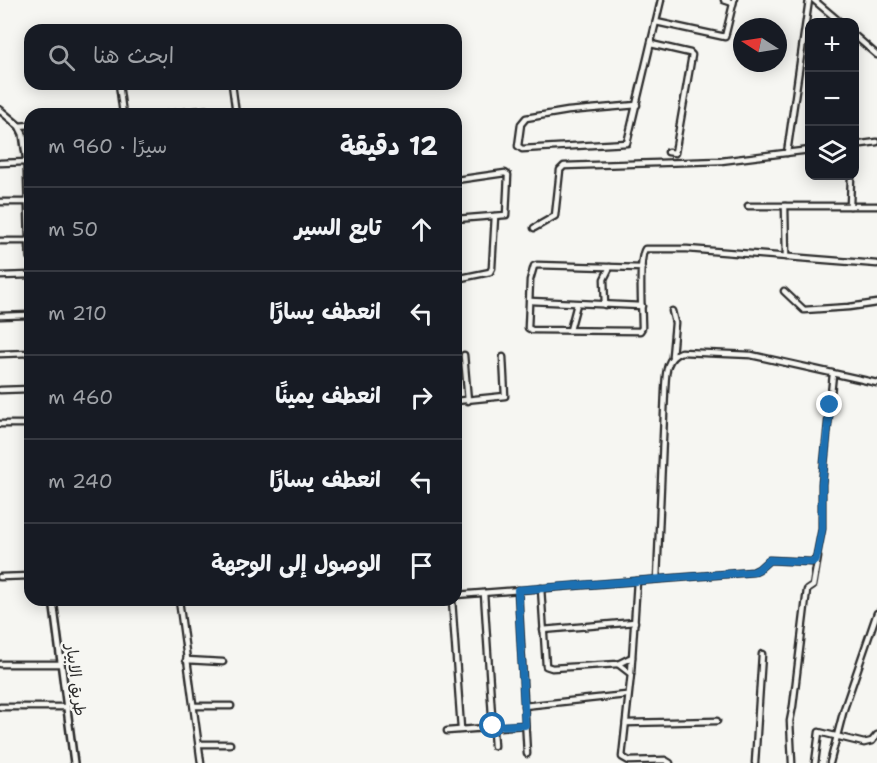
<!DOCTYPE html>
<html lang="ar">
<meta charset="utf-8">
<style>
:root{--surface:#171b24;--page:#20242c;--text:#f1f3f6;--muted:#9ea1a6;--line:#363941}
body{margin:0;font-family:"Shantell Sans","Playpen Sans Arabic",sans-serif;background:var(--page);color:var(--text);direction:rtl}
.controls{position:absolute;right:18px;top:18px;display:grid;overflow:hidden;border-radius:12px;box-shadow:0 3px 15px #0003}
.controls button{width:54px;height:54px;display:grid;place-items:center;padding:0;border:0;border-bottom:2px solid var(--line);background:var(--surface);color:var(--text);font:30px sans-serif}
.compass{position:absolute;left:733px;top:18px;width:54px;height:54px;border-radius:50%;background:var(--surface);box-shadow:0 3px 15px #0003;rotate:282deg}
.stop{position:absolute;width:18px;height:18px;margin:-14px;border:4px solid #1f6fb2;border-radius:50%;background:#fff}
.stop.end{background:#1f6fb2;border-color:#fff;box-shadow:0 2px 6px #0008}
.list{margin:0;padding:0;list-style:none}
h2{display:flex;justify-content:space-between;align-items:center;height:78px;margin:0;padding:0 24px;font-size:26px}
h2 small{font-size:20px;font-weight:400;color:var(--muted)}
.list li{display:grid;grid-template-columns:39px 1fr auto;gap:18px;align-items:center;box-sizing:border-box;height:84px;padding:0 24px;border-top:2px solid var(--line)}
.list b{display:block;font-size:22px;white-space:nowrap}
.list em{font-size:20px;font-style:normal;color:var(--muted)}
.icon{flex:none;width:33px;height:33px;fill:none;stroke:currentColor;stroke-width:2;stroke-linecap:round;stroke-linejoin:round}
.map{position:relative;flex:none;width:877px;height:763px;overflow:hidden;direction:ltr}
.search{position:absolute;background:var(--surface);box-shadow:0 3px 15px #0003;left:24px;top:24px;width:438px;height:66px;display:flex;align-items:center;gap:15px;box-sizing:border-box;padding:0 21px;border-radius:18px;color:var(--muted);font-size:22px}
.panel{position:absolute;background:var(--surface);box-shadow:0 3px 15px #0003;left:24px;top:108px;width:438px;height:498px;border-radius:18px;direction:rtl}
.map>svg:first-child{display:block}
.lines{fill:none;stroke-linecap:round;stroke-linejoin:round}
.minor-casing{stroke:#2b2b2b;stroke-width:9}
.major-casing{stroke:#2b2b2b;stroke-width:10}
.minor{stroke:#f6f6f2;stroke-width:4.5}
.major{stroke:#f6f6f2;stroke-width:5}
.route{stroke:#1f6fb2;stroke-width:8}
.labels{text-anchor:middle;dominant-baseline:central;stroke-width:5;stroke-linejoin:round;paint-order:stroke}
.street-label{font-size:16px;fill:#2b2b2b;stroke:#f6f6f2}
</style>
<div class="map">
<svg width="877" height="763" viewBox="0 0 877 763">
<rect width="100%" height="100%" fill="#f6f6f2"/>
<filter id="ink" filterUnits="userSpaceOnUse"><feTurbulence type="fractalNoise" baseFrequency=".0167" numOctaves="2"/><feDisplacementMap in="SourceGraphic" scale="12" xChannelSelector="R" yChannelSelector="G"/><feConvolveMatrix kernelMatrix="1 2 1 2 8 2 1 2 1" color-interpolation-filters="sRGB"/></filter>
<g filter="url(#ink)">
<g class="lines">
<!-- minor casing -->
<g class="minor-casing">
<g id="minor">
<path d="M724 0 733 3"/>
<path d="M814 0 840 22"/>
<path d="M656 22 725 37 734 0"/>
<path d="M854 35 877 55"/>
<path d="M651 44 690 53 692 55 675 153 668 152"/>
<path d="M119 84 123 114"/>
<path d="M232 84 236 114"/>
<path d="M637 105 568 111 526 118 521 124 518 146 522 149 627 143 661 0"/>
<path d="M168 114 206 110 209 114"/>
<path d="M19 126 30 125"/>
<path d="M854 145 877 142"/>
<path d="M787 153 809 0"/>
<path d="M0 163 27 162"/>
<path d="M456 180 505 173 508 175 506 215 456 219"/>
<path d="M0 202H27"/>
<path d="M748 206H877"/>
<path d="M785 206 786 257"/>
<path d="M850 206 851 176"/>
<path d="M534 228 555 216 560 170 564 166 721 161 810 150"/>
<path d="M0 241H30"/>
<path d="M642 268 537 265 534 266 530 280 528 328 532 330 640 331 642 328C642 312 638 259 645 249H687L877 264"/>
<path d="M0 276 30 275"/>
<path d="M456 279 490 272 492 268 495 216"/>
<path d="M784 291 804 310 849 307 877 303"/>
<path d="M530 301 642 306"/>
<path d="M605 305 604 279 610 267"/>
<path d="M672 311 675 323 672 356"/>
<path d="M0 316 30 315"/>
<path d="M570 330 577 304"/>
<path d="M0 354 30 353"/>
<path d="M464 355 468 401"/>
<path d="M0 390 30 389"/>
<path d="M456 401 505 396 503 357"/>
<path d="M0 424H30"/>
<path d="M0 577 30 576"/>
<path d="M657 579 665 390C666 374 665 358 681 352L751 355 877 383"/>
<path d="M637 581 631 674 622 757 629 761 665 760 670 763"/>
<path d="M541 588 546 666 552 668 618 664 632 657"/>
<path d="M518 590 527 754"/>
<path d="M484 593 494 746"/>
<path d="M456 595 753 572 759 569 769 560 811 562 816 560 822 529V484L833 374"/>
<path d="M179 600 201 763"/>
<path d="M452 600 461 729"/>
<path d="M543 630 635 622"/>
<path d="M186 660 223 662"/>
<path d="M0 664H60"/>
<path d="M618 664 631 674"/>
<path d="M194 706H231"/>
<path d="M524 706 626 695"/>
<path d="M0 707H65"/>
<path d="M626 723 717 721"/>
<path d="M447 731 525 725"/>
<path d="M199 744H230"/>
<path d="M755 763 762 654"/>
<path d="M792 763 790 721 793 706 807 590 813 586 818 557"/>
<path d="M815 763 819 732 864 743 872 741 877 735"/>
<path d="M830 763 844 709 877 613"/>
</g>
</g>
<!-- major casing -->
<g class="major-casing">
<g id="major">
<path d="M0 110 19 126 23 134 27 162 30 257"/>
<path d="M53 600 74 763"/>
</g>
</g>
<!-- minor -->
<use href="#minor" class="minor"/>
<!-- major -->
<use href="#major" class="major"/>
</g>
</g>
<g class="lines" filter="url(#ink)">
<!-- route -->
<path class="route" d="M493 726 525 725 518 590 753 572 759 569 769 560 812 562 816 560 822 529V484L830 405"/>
</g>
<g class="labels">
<!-- street labels -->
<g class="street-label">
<text transform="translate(76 680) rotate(83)">طريق الابيار</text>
</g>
</g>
</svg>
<div class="controls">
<button>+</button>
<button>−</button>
<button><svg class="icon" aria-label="layers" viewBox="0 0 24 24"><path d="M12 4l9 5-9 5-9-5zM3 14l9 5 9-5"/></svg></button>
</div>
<svg class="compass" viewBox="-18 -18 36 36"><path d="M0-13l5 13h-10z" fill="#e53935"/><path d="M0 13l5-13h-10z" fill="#9ea1a6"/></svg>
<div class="stop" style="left:493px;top:726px"></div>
<div class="stop end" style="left:830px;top:405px"></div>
<div class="search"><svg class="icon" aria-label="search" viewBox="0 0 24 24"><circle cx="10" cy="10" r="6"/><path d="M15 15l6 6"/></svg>ابحث هنا</div>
<section class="panel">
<h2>12 دقيقة<small>سيرًا · 960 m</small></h2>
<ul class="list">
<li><svg class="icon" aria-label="ahead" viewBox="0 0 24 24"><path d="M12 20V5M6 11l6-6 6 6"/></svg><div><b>تابع السير</b></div><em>50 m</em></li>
<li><svg class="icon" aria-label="left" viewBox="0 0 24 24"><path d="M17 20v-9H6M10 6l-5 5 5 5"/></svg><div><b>انعطف يسارًا</b></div><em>210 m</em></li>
<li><svg class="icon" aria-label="right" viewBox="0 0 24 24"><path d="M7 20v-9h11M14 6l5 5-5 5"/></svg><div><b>انعطف يمينًا</b></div><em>460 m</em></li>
<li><svg class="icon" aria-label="left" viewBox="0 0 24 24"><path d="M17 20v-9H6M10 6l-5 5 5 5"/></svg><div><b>انعطف يسارًا</b></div><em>240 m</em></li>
<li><svg class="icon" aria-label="arrive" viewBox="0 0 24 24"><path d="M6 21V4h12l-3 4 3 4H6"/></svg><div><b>الوصول إلى الوجهة</b></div></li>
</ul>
</section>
</div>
